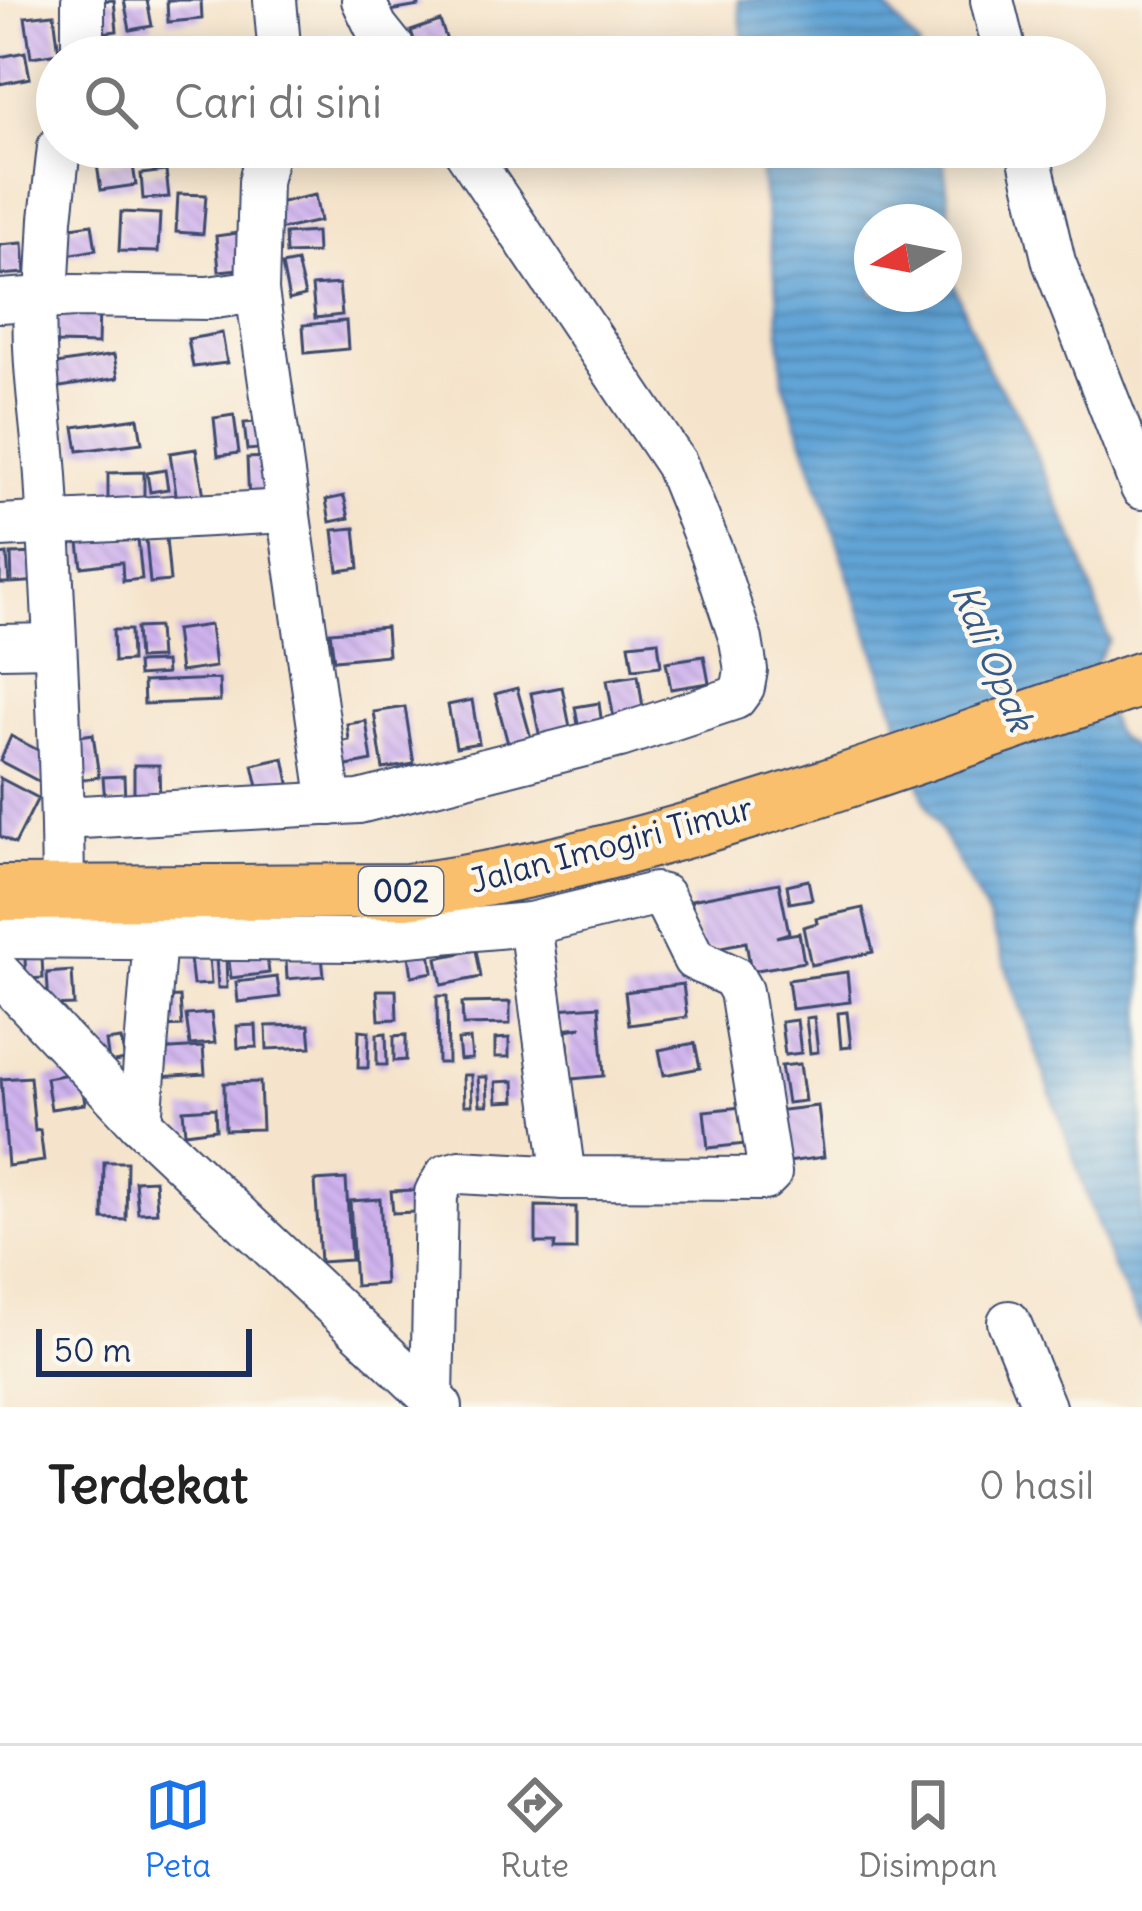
<!DOCTYPE html>
<html lang="id">
<style>
:root{--surface:#fff;--page:#f6f6f6;--text:#222;--muted:#767676;--line:#e0e0e0;--accent:#1a73e8}
body{margin:0;font-family:Delius,sans-serif;background:var(--page);color:var(--text)}
.compass{position:absolute;left:854px;top:204px;width:108px;height:108px;border-radius:50%;background:var(--surface);box-shadow:0 6px 30px #0003;rotate:260deg}
.scale{position:absolute;left:36px;bottom:30px;width:216px;box-sizing:border-box;padding-left:12px;border:6px solid #1b2f5e;border-top:0;font-size:33px;line-height:42px;white-space:nowrap;color:#1b2f5e;-webkit-text-stroke:9px #fbf7ec;paint-order:stroke}
.list{margin:0;padding:0;list-style:none}
h2{display:flex;justify-content:space-between;align-items:center;height:156px;margin:0;padding:0 48px;font-size:51px}
h2 small{font-size:39px;font-weight:400;color:var(--muted)}
.icon{flex:none;width:66px;height:66px;fill:none;stroke:currentColor;stroke-width:2;stroke-linecap:round;stroke-linejoin:round}
.map{position:relative;flex:none;width:1142px;height:1407px;overflow:hidden}
.search{position:absolute;background:var(--surface);box-shadow:0 6px 30px #0003;left:36px;right:36px;top:36px;height:132px;display:flex;align-items:center;gap:30px;box-sizing:border-box;padding:0 42px;border-radius:66px;color:var(--muted);font-size:45px}
.sheet{height:336px;background:var(--surface)}
nav{display:flex;justify-content:space-around;align-items:center;box-sizing:border-box;height:168px;border-top:3px solid var(--line);background:var(--surface);font-size:33px;color:var(--muted)}
nav a{display:grid;justify-items:center;gap:6px}
nav .on{color:var(--accent)}
.map>svg:first-child{display:block}
.water{fill:url(#water-rules);stroke:#3e6a9a;stroke-width:3;fill-rule:evenodd}
.building{fill:url(#building-back-hatch)}
.lines{fill:none;stroke-linecap:round;stroke-linejoin:round}
.minor-casing{stroke:#3c4a6e;stroke-width:46}
.major-casing{stroke:#3c4a6e;stroke-width:58}
.minor{stroke:#fff;stroke-width:42}
.major{stroke:#f9bf6c;stroke-width:54}
.labels{text-anchor:middle;dominant-baseline:central;stroke-width:9;stroke-linejoin:round;paint-order:stroke}
.shield{fill:#fbf7ec;stroke:#5e6b89;stroke-width:3}
.shield-label{font-size:30px;font-weight:bold;fill:#1b2f5e}
.street-label{font-size:33px;fill:#1b2f5e;stroke:#fbf7ec}
.water-label{font-size:36px;font-style:italic;fill:#345888;stroke:#fbf7ec}
</style>
<div class="map">
<svg width="1142" height="1407" viewBox="0 0 1142 1407">
<defs>
<pattern id="water-rules" width="6" height="5" patternUnits="userSpaceOnUse" patternTransform="scale(3)"><rect width="6" height="5" fill="#62a4d6"/><path d="M0 2.5h6" fill="none" stroke="#5086b1"/></pattern>
<pattern id="building-back-hatch" width="6" height="6" patternUnits="userSpaceOnUse" patternTransform="scale(3)"><rect width="6" height="6" fill="#cfb2ee"/><path d="M-1 5l2 2M0 0l6 6M5-1l2 2" fill="none" stroke="#b199ce"/></pattern>
</defs>
<rect width="100%" height="100%" fill="#fbf7ec"/>
<filter id="ink" filterUnits="userSpaceOnUse"><feTurbulence type="fractalNoise" baseFrequency=".00833" numOctaves="2"/><feDisplacementMap in="SourceGraphic" scale="24" xChannelSelector="R" yChannelSelector="G"/><feConvolveMatrix kernelMatrix="1 2 1 2 8 2 1 2 1" color-interpolation-filters="sRGB"/></filter>
<filter id="wash" filterUnits="userSpaceOnUse"><feTurbulence type="fractalNoise" baseFrequency=".004" numOctaves="4" result="noise"/><feDisplacementMap in="SourceGraphic" scale="48" xChannelSelector="R" yChannelSelector="G"/><feGaussianBlur stdDeviation="2.7" result="paint"/><feColorMatrix in="noise" values="0 0 0 0 0 0 0 0 0 0 0 0 0 0 0 0 0 1.4 0 .05"/><feComposite in="paint" operator="in"/></filter>
<g filter="url(#wash)">
<rect width="100%" height="100%" fill="#f5e4cb"/>
<!-- water -->
<g class="water">
<path d="M738 0H880L919 47 921 57H745Z"/>
<path d="M757 147H942L954 247 953 283 988 369 1017 412 1078 548 1109 640 1093 668 1115 734 1135 749 1142 765V1328L1112 1266 988 916 927 806 783 382 777 291ZM872 222H944V294H872Z"/>
</g>
<g id="blocks">
<!-- building -->
<g class="building">
<path d="M114 0 117 31 93 34 90 1Z"/>
<path d="M124 0H147L152 26 130 30Z"/>
<path d="M167 0H201L202 19 168 22Z"/>
<path d="M388 0H418L419 6 390 11Z"/>
<path d="M54 14 59 53 31 57 25 17Z"/>
<path d="M440 21 451 52 420 57 411 31Z"/>
<path d="M25 52 30 78 0 84V57Z"/>
<path d="M132 159 136 185 101 190 97 165Z"/>
<path d="M166 171 169 197 143 199 141 174Z"/>
<path d="M178 194 206 195 203 234 176 232Z"/>
<path d="M315 195 320 221 269 232 263 206Z"/>
<path d="M121 212 160 214 158 252 119 251Z"/>
<path d="M92 224 96 250 55 257 51 230Z"/>
<path d="M245 232 248 268 219 271 216 236Z"/>
<path d="M316 232 317 253 286 254 285 234Z"/>
<path d="M23 243 25 273 0 275V245Z"/>
<path d="M297 262 305 296 289 300 282 265Z"/>
<path d="M339 284 342 315 315 318 312 286Z"/>
<path d="M56 305 99 306 98 344 55 343Z"/>
<path d="M346 321 348 349 305 353 303 325Z"/>
<path d="M222 333 227 363 193 367 188 339Z"/>
<path d="M114 355 118 378 54 388 50 365Z"/>
<path d="M234 415 239 453 218 456 214 418Z"/>
<path d="M138 418 142 443 78 451 74 427Z"/>
<path d="M268 421 271 448 247 450 244 423Z"/>
<path d="M196 449 204 496 177 501 170 453Z"/>
<path d="M269 457 272 502 249 503 247 458Z"/>
<path d="M165 470 168 489 150 492 147 473Z"/>
<path d="M144 472V501L108 502V473Z"/>
<path d="M344 496 349 518 330 522 326 500Z"/>
<path d="M355 528 359 568 338 571 333 530Z"/>
<path d="M78 535 138 539 142 579 123 581 122 562 82 567Z"/>
<path d="M166 538 170 581 150 583 146 539Z"/>
<path d="M39 553 41 581 12 583 11 554Z"/>
<path d="M7 554 9 583H0V555Z"/>
<path d="M210 625 215 667 180 672 175 630Z"/>
<path d="M158 627 160 658 138 659 136 628Z"/>
<path d="M386 627 388 655 334 660 330 632Z"/>
<path d="M113 630H130L131 661 114 662Z"/>
<path d="M658 641 661 666 633 669 629 644Z"/>
<path d="M704 656 709 683 671 689 666 662Z"/>
<path d="M165 662 166 674 138 676 137 663Z"/>
<path d="M638 675 644 714 614 719 607 680Z"/>
<path d="M219 679 220 701 144 704 143 682Z"/>
<path d="M562 687 571 732 540 738 531 693Z"/>
<path d="M517 688 531 738 508 744 495 694Z"/>
<path d="M472 700 479 743 456 747 448 705Z"/>
<path d="M599 703 603 732 580 736 575 707Z"/>
<path d="M405 707 414 764 383 769 374 712Z"/>
<path d="M366 721 372 761 332 769 328 744 349 740 347 724Z"/>
<path d="M93 734 99 777 80 780 73 737Z"/>
<path d="M11 736 53 758 40 782 0 761Z"/>
<path d="M284 758 291 793 261 800 253 765Z"/>
<path d="M134 765H159L160 806 134 807Z"/>
<path d="M124 776 125 801 105 802 103 777Z"/>
<path d="M0 778 38 798 15 844 0 836Z"/>
<path d="M808 880 812 899 790 903 787 885Z"/>
<path d="M779 883 789 933 776 937 799 933 804 962 751 971 746 942 701 951 691 900Z"/>
<path d="M863 908 873 952 811 965 803 927 817 923 816 918Z"/>
<path d="M428 939 433 972 412 976 407 941Z"/>
<path d="M266 948 269 973 231 978 228 952Z"/>
<path d="M476 950 481 977 442 985 437 958Z"/>
<path d="M209 956 211 984 193 985 190 958Z"/>
<path d="M226 956 227 988H218L216 957Z"/>
<path d="M42 957 43 978 26 979 25 958Z"/>
<path d="M322 957 324 976 287 979 286 960Z"/>
<path d="M72 971 74 1005 49 1006 47 973Z"/>
<path d="M847 972 850 1002 792 1009 788 980Z"/>
<path d="M277 977 280 997 238 1002 236 982Z"/>
<path d="M683 984 687 1017 629 1025 625 992Z"/>
<path d="M377 990H396L397 1019 379 1020Z"/>
<path d="M437 996H447L448 1063H438Z"/>
<path d="M180 997 182 1026 164 1027 162 998Z"/>
<path d="M510 1002V1024L463 1025 462 1003Z"/>
<path d="M599 1006 604 1076 571 1079 567 1030 582 1027 558 1029 556 1009Z"/>
<path d="M847 1012 851 1047 841 1048 838 1013Z"/>
<path d="M211 1013 215 1043 190 1045 186 1015Z"/>
<path d="M814 1017 818 1052 810 1053 806 1018Z"/>
<path d="M797 1020 801 1053 785 1055 781 1022Z"/>
<path d="M256 1025 257 1047 238 1048 237 1026Z"/>
<path d="M309 1025 311 1047 267 1049 266 1026Z"/>
<path d="M359 1030 369 1031 368 1068H358Z"/>
<path d="M386 1033 387 1065H377V1034Z"/>
<path d="M406 1035V1060L394 1061V1036Z"/>
<path d="M509 1038V1057H495V1039Z"/>
<path d="M121 1039 125 1060 109 1063 106 1041Z"/>
<path d="M470 1039 472 1059 460 1060 458 1040Z"/>
<path d="M695 1043 700 1068 664 1075 659 1050Z"/>
<path d="M203 1047 205 1074 158 1077 156 1050Z"/>
<path d="M800 1064 805 1101 787 1103 781 1066Z"/>
<path d="M80 1072 85 1104 51 1109 46 1078Z"/>
<path d="M463 1075H471L472 1105H464Z"/>
<path d="M30 1077 35 1131 40 1130 44 1161 8 1166 1 1079Z"/>
<path d="M478 1077H487L488 1105H480Z"/>
<path d="M514 1081 515 1101 497 1102 496 1082Z"/>
<path d="M260 1082 262 1129 225 1130 224 1083Z"/>
<path d="M818 1106 824 1157 773 1164 766 1112Z"/>
<path d="M742 1107 746 1144 708 1148 704 1111Z"/>
<path d="M215 1108 216 1129 185 1133 183 1110Z"/>
<path d="M104 1162H127L126 1220 103 1219Z"/>
<path d="M346 1179 351 1260 320 1262 315 1181Z"/>
<path d="M155 1180 157 1212 138 1213 135 1181Z"/>
<path d="M414 1190 415 1212 393 1213 391 1191Z"/>
<path d="M380 1199 385 1284 355 1286 350 1201Z"/>
<path d="M536 1206 576 1207V1250H554L555 1243H536Z"/>
</g>
</g>
</g>
<g filter="url(#ink)">
<use href="#blocks" fill-opacity="0" stroke="#3c4a6e" stroke-width="3"/>
<g class="lines">
<!-- minor casing -->
<g class="minor-casing">
<g id="minor">
<path d="M83 0V57"/>
<path d="M275 0 280 57"/>
<path d="M363 0 376 27 400 57"/>
<path d="M992 0 1006 57"/>
<path d="M1027 147 1054 262 1142 488"/>
<path d="M257 291 330 804"/>
<path d="M47 299 51 219 59 147"/>
<path d="M0 301 74 296 208 298 257 291 260 182 268 147"/>
<path d="M35 301C32 360 42 418 46 476 54 615 62 754 63 893"/>
<path d="M0 526 287 511"/>
<path d="M0 646 54 645"/>
<path d="M62 818 359 802 620 736 735 698 743 687 746 670 741 640 712 553 676 464 463 147"/>
<path d="M530 924 564 1178"/>
<path d="M0 937 354 940 530 924 655 894 663 896 694 959 733 977 741 991 770 1173 764 1179 564 1178 460 1172 446 1176 436 1193 432 1399"/>
<path d="M0 974 140 1123 441 1407"/>
<path d="M140 1123 155 938"/>
<path d="M1009 1322 1044 1407"/>
</g>
</g>
<!-- major casing -->
<g class="major-casing">
<path id="major" d="M0 893 407 891C651 860 908 757 1142 679"/>
</g>
<!-- minor -->
<use href="#minor" class="minor"/>
<!-- major -->
<use href="#major" class="major"/>
</g>
</g>
<g class="labels">
<!-- shield labels -->
<rect class="shield" x="359" y="867" width="84" height="48" rx="9"/>
<g class="shield-label">
<text x="401" y="891">002</text>
</g>
<!-- street labels -->
<g class="street-label">
<text transform="translate(611 844) rotate(-15)">Jalan Imogiri Timur</text>
</g>
<!-- water labels -->
<g class="water-label">
<text transform="translate(993 658) rotate(67)">Kali Opak</text>
</g>
</g>
</svg>
<svg class="compass" viewBox="-18 -18 36 36"><path d="M0-13l5 13h-10z" fill="#e53935"/><path d="M0 13l5-13h-10z" fill="#767676"/></svg>
<div class="scale">50 m</div>
<div class="search"><svg class="icon" aria-label="search" viewBox="0 0 24 24"><circle cx="10" cy="10" r="6"/><path d="M15 15l6 6"/></svg>Cari di sini</div>
</div>
<section class="sheet">
<h2>Terdekat<small>0 hasil</small></h2>
<ul class="list">
</ul>
</section>
<nav>
<a class="on"><svg class="icon" aria-label="map" viewBox="0 0 24 24"><path d="M3 6l6-2 6 2 6-2v14l-6 2-6-2-6 2zM9 4v14M15 6v14"/></svg>Peta</a>
<a><svg class="icon" aria-label="directions" viewBox="0 0 24 24"><path d="M12 3l9 9-9 9-9-9zM9 14v-3h6M13 9l2 2-2 2"/></svg>Rute</a>
<a><svg class="icon" aria-label="saved" viewBox="0 0 24 24"><path d="M7 4h10v16l-5-4-5 4z"/></svg>Disimpan</a>
</nav>
